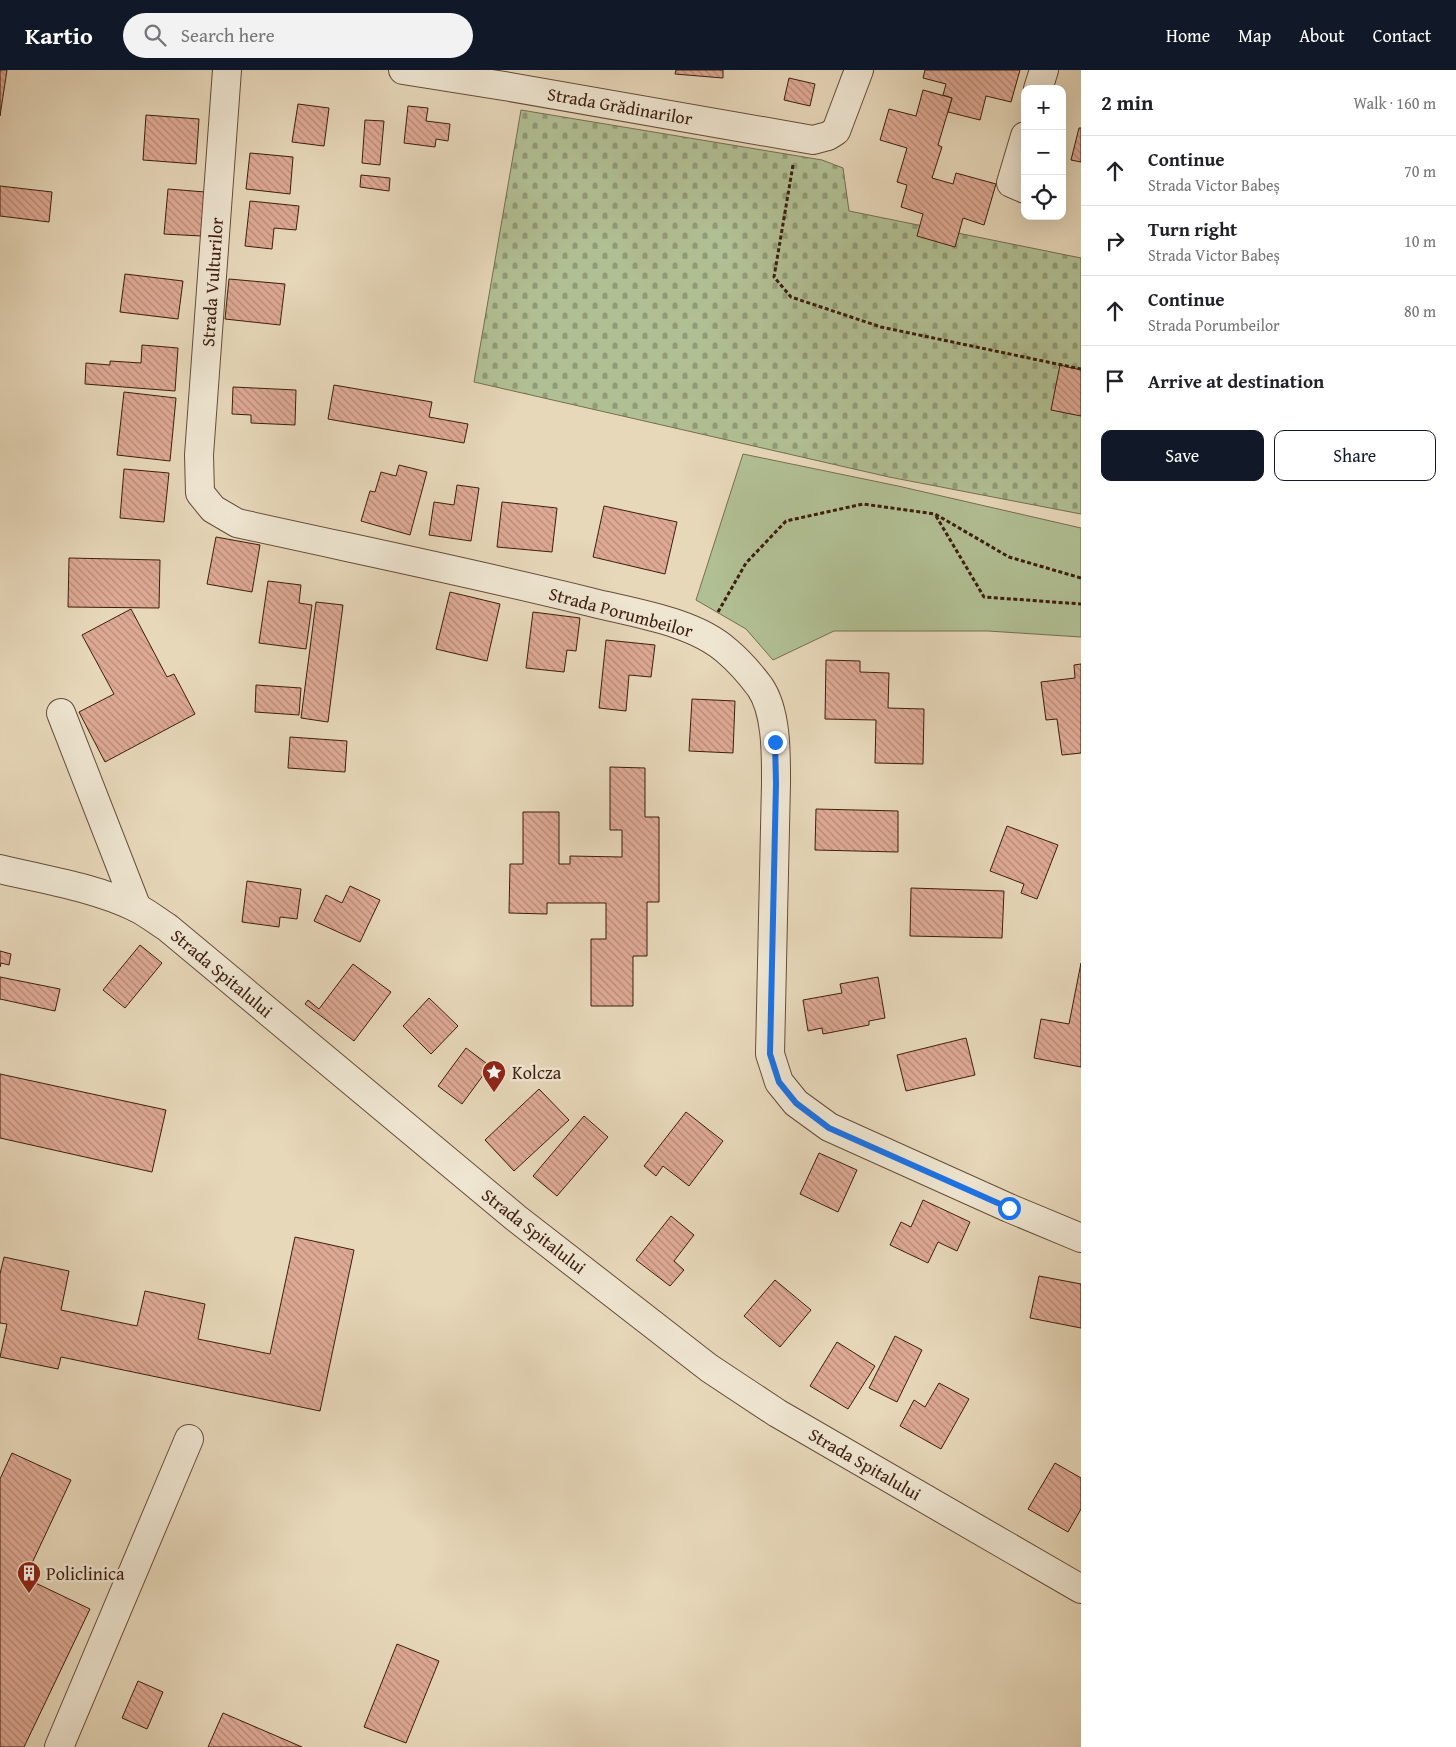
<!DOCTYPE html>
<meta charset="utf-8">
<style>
:root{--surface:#fff;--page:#f2f2f2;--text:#202124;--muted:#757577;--line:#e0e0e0;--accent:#111827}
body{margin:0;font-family:"Gentium Book Plus",serif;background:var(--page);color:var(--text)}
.controls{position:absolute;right:15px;top:15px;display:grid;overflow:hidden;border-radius:10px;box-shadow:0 5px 20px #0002}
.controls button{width:45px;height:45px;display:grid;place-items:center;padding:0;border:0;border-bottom:1px solid var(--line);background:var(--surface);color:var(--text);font:25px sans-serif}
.stop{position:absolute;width:15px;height:15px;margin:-11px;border:4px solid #1a73e8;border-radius:50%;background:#fff}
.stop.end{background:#1a73e8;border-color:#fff;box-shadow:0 1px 5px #0008}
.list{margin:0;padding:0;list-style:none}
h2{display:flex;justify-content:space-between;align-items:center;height:65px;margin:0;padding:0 20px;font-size:21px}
h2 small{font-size:16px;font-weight:400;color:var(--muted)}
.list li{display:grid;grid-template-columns:32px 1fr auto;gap:15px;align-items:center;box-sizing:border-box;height:70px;padding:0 20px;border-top:1px solid var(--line)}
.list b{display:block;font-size:19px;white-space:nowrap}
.list p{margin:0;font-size:16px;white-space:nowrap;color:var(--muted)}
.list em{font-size:16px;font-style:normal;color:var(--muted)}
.actions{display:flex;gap:10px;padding:15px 20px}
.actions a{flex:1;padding:11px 0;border:1px solid var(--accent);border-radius:10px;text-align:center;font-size:18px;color:var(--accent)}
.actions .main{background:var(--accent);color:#fff}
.icon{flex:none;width:28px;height:28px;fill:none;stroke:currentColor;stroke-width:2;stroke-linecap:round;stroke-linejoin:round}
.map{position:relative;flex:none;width:1081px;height:1677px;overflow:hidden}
header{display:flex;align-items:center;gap:30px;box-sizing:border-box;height:70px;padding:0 25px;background:var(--accent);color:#fff}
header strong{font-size:24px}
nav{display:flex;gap:28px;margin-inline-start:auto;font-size:18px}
.search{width:350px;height:45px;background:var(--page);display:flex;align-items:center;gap:12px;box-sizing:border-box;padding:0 18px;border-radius:28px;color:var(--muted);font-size:19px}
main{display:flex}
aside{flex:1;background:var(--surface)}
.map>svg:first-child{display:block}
.green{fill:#b1c094;stroke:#766e51}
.cemetery{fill:url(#cemetery-stones);stroke:#766e51}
.building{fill:url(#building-back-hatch);stroke:#3c1d0e}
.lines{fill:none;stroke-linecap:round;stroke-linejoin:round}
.minor-casing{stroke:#674c39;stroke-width:30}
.path{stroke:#3c1d0e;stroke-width:3;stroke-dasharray:4 2.5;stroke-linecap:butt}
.minor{stroke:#efe6d2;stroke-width:28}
.route{stroke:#1a73e8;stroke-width:6}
.labels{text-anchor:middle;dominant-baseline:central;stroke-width:5;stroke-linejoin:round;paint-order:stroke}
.street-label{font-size:18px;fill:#3c1d0e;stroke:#efe6d2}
.poi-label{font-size:18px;fill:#3c1d0e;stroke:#efe6d2;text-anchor:start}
</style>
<header>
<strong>Kartio</strong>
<div class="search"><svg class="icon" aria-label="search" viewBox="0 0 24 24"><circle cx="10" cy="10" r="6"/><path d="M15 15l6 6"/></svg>Search here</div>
<nav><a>Home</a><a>Map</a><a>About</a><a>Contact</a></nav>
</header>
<main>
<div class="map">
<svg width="1081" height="1677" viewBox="0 0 1081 1677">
<defs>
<pattern id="cemetery-stones" width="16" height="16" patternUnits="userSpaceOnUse" patternTransform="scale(1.25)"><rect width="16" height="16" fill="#b1c094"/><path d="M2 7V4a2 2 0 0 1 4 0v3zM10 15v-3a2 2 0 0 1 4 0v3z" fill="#919b77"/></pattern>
<pattern id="building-back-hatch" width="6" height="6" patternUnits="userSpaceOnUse" patternTransform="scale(1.25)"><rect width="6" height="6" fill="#dfaa95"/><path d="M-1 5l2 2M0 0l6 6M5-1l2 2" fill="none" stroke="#b68a78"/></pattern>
</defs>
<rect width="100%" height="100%" fill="#e7d8ba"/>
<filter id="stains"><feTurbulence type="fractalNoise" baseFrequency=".004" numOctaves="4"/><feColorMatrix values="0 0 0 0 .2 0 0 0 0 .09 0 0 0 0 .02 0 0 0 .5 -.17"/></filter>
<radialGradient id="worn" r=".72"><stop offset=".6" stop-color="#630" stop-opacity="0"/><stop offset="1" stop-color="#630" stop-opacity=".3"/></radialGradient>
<!-- green -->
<path class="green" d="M743 384 898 416 1081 458V567L988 561H834L773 590 746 559 696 530Z"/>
<!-- cemetery -->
<path class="cemetery" d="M521 40 822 90 843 98 849 141 1081 188V444L889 407 474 312Z"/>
<!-- building -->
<g class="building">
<path d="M0 0H7L0 46Z"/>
<path d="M676 0H723V8L675 4Z"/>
<path d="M925 0H1020L1011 32 986 26 980 50 948 42 952 28 943 25 946 14 923 8Z"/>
<path d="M789 8 815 14 810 36 784 30Z"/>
<path d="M923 20 952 28 938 75 942 77 932 108 953 114 956 103 996 114 984 155 963 148 955 177 917 166 923 144 901 137 907 115 897 112 907 78 880 70 889 39 916 46Z"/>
<path d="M298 34 329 38 324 76 292 72Z"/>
<path d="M408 36 428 38 426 51 450 54 448 71 436 69 435 77 404 73Z"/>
<path d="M146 45 199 49 196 94 143 90Z"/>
<path d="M365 50 384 51 380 95 362 93Z"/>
<path d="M1079 58H1081V92L1071 90Z"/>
<path d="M250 83 293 87 290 124 246 119Z"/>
<path d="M361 105 390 108 389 121 360 117Z"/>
<path d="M0 116 52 122 49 152 0 146Z"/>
<path d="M168 119 205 122 201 166 164 164Z"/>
<path d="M250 131 299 136 296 160 274 158 272 179 245 176Z"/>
<path d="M125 204 183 211 178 249 120 242Z"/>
<path d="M229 209 285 214 280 255 225 249Z"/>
<path d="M142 275 178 278 175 321 85 314 86 293 110 295V291L141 293Z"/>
<path d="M1060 295 1081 300V346L1051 340Z"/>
<path d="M334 315 432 332 429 347 468 354 464 373 328 349Z"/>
<path d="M233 317 296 320 295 355 251 353V345L232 344Z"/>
<path d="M124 322 176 328 170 391 117 385Z"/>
<path d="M399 395 427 402 410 465 361 451 370 421 375 422 381 402 396 406Z"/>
<path d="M124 399 169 403 164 452 120 448Z"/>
<path d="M457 415 479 418 471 471 429 465 434 432 454 435Z"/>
<path d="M502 432 557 438 552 482 497 477Z"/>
<path d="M604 436 677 452 665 504 593 487Z"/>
<path d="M216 467 260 475 252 522 207 514Z"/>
<path d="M69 488 160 490 159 538 68 537Z"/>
<path d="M268 511 301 515 299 533 312 535 306 579 259 573Z"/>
<path d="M450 522 500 534 487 591 436 579Z"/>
<path d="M316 532 343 535 328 652 301 648Z"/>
<path d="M131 539 167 607 174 604 195 644 105 692 79 642 114 624 82 565Z"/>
<path d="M533 542 580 548 576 581 567 580 564 602 526 598Z"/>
<path d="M606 570 655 575 651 607 629 605 626 641 599 638Z"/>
<path d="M826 590 860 591V602L889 603 888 638 924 639 923 694 875 693 876 650 825 649Z"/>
<path d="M1081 594V683L1062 685 1057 649 1046 650 1041 612 1075 608 1074 595Z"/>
<path d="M256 615 301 618 299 645 255 642Z"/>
<path d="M692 629 735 631 733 683 689 681Z"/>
<path d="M290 667 347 671 345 702 288 698Z"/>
<path d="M610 697 645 698V747H659V832H647V886H633V936H591V869H606V833H547V844L509 843 510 794H523V742H559V794H570V786L622 787V760H610Z"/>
<path d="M816 739 898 741V782L815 780Z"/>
<path d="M1007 756 1058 775 1037 829 1021 823 1024 814 990 801Z"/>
<path d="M247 811 301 819 297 849 280 847 279 857 242 852Z"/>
<path d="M350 816 380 830 360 872 314 851 326 825 342 833Z"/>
<path d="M911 818 1004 821 1002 868 910 866Z"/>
<path d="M140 875 162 893 125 938 103 920Z"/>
<path d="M0 881 11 884 9 895 1 893 0 897Z"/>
<path d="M1081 893V997L1034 988 1041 949 1069 954Z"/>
<path d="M353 894 391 922 354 971 305 934 308 930 319 939Z"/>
<path d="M0 907 60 919 55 941 0 929Z"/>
<path d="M878 907 885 948 869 951V955L823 964 822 958 808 961 803 930 842 923 840 914Z"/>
<path d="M429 928 458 956 431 984 403 956Z"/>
<path d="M966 968 975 1005 906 1021 897 985Z"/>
<path d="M466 978 490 996 462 1034 438 1016Z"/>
<path d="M0 1004 166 1040 152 1102 0 1068Z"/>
<path d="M539 1019 569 1050 514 1101 485 1070Z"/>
<path d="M686 1042 723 1071 689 1116 663 1096 656 1106 644 1096Z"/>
<path d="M584 1046 608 1067 557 1126 533 1106Z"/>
<path d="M819 1083 857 1100 838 1142 800 1124Z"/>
<path d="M923 1130 970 1152 957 1181 938 1172 928 1193 890 1175 901 1152 911 1157Z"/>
<path d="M671 1146 694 1165 674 1191 684 1200 670 1216 636 1190Z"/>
<path d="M295 1167 354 1180 320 1341 61 1287 58 1299 0 1287 7 1254 0 1253V1204L4 1187 69 1201 61 1240 137 1256 145 1221 205 1234 198 1269 270 1284Z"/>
<path d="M1039 1206 1081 1214V1258L1030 1248Z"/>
<path d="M775 1210 811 1240 780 1277 744 1246Z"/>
<path d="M895 1266 922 1280 897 1332 869 1318Z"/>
<path d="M837 1272 875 1296 848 1339 810 1316Z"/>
<path d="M939 1313 969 1329 941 1379 900 1356 914 1330 925 1337Z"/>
<path d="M12 1383 71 1410 25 1508 90 1539 24 1677H0V1409Z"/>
<path d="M1055 1393 1081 1408V1439L1068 1462 1028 1439Z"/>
<path d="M397 1574 439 1591 406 1673 364 1657Z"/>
<path d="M138 1611 163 1622 147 1659 122 1648Z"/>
<path d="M223 1643 302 1677H208Z"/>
</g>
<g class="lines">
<!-- minor casing -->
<g class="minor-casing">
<g id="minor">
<path d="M227 0 199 385 200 423 213 439 237 453C354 479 473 503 590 532 633 543 694 551 727 581 739 591 751 605 760 617 777 642 776 685 776 713L770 984 779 1012 796 1033 829 1057 1009 1138 1081 1168"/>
<path d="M403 0 510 17 813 70 828 66 836 61 859 0"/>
<path d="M1038 19 1044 0"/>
<path d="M1025 66 1011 113 1025 119"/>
<path d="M61 643 137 838"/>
<path d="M0 799C45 810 93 817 135 837 146 842 157 851 168 858L516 1148 709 1298 777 1343 1081 1519"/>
<path d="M59 1677 189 1369"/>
</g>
</g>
<!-- path -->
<g class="path">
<path d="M793 95 774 207 791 227 881 257 1081 299"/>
<path d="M936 446 984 527 1081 534"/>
<path d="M718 542 746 493 786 451 863 434 935 444 1009 487 1081 508"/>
</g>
<!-- minor -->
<use href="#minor" class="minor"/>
</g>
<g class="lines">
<!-- route -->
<path class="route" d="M775 672 776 713 770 984 779 1012 796 1033 829 1058 1009 1138"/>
</g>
<!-- icons -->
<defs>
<g id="sight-pin" transform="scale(1.25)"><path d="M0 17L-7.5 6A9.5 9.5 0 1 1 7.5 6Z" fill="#8f2418" stroke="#efe6d2"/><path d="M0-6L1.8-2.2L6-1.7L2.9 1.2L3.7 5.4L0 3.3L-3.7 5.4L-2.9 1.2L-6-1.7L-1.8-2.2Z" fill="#fff"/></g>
<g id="building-pin" transform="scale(1.25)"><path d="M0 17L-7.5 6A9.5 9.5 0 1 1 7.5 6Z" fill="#8f2418" stroke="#efe6d2"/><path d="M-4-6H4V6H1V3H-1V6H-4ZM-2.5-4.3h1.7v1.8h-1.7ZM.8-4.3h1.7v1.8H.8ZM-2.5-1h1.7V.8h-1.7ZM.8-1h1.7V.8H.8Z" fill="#fff"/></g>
</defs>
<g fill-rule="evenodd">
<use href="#sight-pin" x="494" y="1002"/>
<use href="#building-pin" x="29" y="1503"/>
</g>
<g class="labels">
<!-- street labels -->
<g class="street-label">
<text transform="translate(620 36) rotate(10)">Strada Grădinarilor</text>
<text transform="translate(212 212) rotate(-86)">Strada Vulturilor</text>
<text transform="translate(621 542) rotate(15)">Strada Porumbeilor</text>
<text transform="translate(222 903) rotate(40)">Strada Spitalului</text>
<text transform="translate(534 1161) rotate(38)">Strada Spitalului</text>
<text transform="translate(865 1394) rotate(30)">Strada Spitalului</text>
</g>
<!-- poi labels -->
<g class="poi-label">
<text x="512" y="1002">Kolcza</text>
<text x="46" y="1503">Policlinica</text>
</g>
</g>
<rect width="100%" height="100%" filter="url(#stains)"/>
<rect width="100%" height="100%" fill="url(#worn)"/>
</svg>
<div class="controls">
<button>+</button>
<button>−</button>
<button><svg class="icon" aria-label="locate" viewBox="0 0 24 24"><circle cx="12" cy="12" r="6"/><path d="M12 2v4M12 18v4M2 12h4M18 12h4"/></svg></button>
</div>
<div class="stop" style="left:1009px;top:1138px"></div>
<div class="stop end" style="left:775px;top:672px"></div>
</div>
<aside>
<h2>2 min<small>Walk · 160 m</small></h2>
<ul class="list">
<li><svg class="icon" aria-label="ahead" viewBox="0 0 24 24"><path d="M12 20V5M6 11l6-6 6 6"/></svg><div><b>Continue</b><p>Strada Victor Babeș</p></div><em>70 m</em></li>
<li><svg class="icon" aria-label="right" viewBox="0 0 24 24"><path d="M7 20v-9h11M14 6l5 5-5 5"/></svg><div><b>Turn right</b><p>Strada Victor Babeș</p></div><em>10 m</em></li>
<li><svg class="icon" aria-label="ahead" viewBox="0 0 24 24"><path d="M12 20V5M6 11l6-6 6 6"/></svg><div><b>Continue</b><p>Strada Porumbeilor</p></div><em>80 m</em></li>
<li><svg class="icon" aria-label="arrive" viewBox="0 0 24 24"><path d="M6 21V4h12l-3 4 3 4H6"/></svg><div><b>Arrive at destination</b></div></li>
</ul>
<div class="actions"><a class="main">Save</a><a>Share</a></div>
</aside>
</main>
